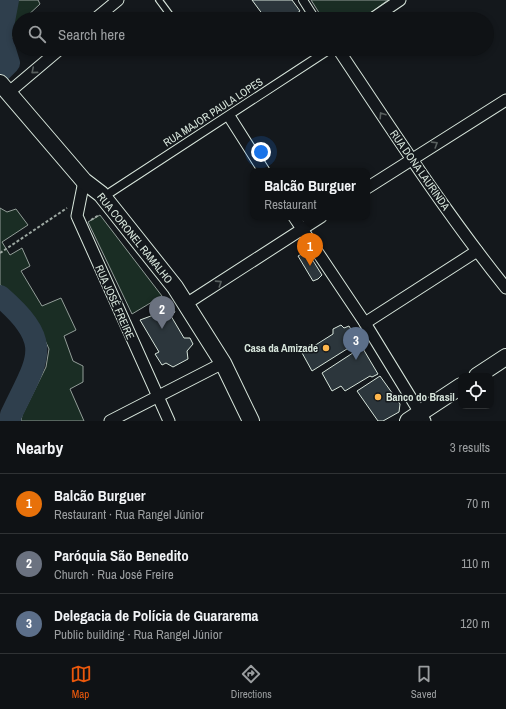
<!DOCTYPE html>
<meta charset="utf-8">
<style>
:root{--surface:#0f1215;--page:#181b1e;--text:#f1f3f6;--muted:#9b9ea0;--line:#2f3234;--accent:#ea580c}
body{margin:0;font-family:"Archivo Narrow",sans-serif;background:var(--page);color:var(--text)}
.controls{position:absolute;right:12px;bottom:12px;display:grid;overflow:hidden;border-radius:8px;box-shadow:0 2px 6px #0003}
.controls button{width:36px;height:36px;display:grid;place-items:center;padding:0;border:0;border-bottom:1px solid var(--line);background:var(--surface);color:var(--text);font:20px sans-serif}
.you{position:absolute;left:261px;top:152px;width:14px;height:14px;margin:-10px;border:3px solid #fff;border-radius:50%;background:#1a73e8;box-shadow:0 0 0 6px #1a73e833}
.badge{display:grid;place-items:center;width:26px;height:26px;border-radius:50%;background:var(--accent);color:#fff;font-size:13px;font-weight:700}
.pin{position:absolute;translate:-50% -33px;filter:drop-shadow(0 1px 2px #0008)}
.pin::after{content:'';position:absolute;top:21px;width:14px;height:12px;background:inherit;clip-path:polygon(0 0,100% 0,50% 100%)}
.popup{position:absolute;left:250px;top:168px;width:120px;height:52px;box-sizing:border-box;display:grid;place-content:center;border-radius:8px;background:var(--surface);filter:drop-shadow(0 1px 3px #0005);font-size:13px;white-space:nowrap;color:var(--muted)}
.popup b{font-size:15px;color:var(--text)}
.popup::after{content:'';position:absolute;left:50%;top:100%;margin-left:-8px;border:8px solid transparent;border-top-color:var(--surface)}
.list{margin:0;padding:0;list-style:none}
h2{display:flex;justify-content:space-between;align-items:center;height:52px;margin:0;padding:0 16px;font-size:17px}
h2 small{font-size:13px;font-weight:400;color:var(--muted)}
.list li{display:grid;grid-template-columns:26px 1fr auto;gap:12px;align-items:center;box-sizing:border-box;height:60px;padding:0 16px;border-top:1px solid var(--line)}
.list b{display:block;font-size:15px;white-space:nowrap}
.list p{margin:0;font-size:13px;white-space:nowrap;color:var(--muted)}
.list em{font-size:13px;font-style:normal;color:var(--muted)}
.icon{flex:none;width:22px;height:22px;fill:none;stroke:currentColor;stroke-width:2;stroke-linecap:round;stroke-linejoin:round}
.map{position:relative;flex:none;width:506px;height:421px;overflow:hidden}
.search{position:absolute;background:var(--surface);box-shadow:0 2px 6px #0003;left:12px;right:12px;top:12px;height:44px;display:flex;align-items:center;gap:10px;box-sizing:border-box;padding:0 14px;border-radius:22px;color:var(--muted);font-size:15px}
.sheet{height:232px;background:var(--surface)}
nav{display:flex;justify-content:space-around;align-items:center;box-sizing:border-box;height:56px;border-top:1px solid var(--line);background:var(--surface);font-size:11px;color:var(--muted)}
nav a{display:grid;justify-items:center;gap:2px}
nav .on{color:var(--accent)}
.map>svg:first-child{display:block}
.green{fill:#1a2d24;stroke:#939e99}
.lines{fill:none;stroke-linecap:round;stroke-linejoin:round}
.river{stroke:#2f3f4d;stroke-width:22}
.building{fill:#2c363c;stroke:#d8e6dc}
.service-casing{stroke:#d8e6dc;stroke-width:8}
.pedestrian-casing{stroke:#d8e6dc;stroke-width:10}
.minor-casing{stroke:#d8e6dc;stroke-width:13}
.secondary-casing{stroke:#d8e6dc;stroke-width:18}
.path{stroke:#9da8a2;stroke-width:2;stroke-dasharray:3 2;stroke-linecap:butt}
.service{stroke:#14181c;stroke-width:5.5}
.pedestrian{stroke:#14181c;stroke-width:8}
.minor{stroke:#14181c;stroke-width:11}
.secondary{stroke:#14181c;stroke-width:16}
.oneway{stroke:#59605f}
.poi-dot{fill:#ffb74d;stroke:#14181c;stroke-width:1.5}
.labels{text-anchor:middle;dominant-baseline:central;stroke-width:3;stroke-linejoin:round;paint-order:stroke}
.street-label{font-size:11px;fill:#d8e6dc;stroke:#14181c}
.poi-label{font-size:11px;font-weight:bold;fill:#d8e6dc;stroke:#14181c;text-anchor:end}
</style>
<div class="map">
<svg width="506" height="421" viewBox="0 0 506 421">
<rect width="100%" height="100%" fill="#14181c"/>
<!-- green -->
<g class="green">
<path d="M0 0H38L40 4 24 19H19V26L10 42 0 36Z"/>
<path d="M311 0H388L362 19H323Z"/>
<path d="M0 208 7 212 16 209 28 225 2 242 10 255 22 248 30 266 21 271 42 306 61 298 76 330 64 336 73 361 83 366V382L70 389 84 421H21L22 415 46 367 49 349 38 325 13 294 0 285Z"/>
<path d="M100 215 162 296 132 314 88 222Z"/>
</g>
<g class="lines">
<!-- river -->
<g class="river">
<path d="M0 72 9 63 1 37 8 0"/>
<path d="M0 296C55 344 38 358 11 415L10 421"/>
</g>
</g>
<!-- building -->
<g class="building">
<path d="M252 0H292L300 11 289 19H266Z"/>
<path d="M307 251 322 275 318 279 313 281 298 256Z"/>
<path d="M169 302 175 312 171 316 184 338H190L193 344 187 351 188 359 173 367 166 363 162 365 155 354 159 352 140 320 159 313Z"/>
<path d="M341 325 344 328 349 326 358 342 312 371 301 351 311 344 314 346 333 334V329Z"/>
<path d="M362 347 378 374 372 377 370 376 345 391 341 386 332 391 322 373Z"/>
<path d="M380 376 400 404 399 412 383 421H378L357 391Z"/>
</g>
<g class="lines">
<!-- service casing -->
<g class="service-casing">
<path id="service" d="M159 0 173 19"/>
</g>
<!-- pedestrian casing -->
<g class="pedestrian-casing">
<g id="pedestrian">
<path d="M303 0 315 19"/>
<path d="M111 192 327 51"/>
</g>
</g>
<!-- minor casing -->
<g class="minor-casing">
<g id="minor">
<path d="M95 19 118 0"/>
<path d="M372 19 400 0"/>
<path d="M338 49C392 130 445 212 506 288"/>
<path d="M8 93 60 49"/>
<path d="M231 119 264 171"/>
<path d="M84 181 77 216 169 421"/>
<path d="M367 188 506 100"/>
<path d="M294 217 365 323 425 421"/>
<path d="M186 304 321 217"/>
<path d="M365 323 477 251"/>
<path d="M110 421 223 363"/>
</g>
</g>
<!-- secondary casing -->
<g class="secondary-casing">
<g id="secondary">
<path d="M0 83 84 181 101 194 175 287 223 363 251 421"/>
<path d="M477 376 506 357"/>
<path d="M408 421 461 386"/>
</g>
</g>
<!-- path -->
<g class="path">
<path d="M91 220 99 215"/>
<path d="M0 253 67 208"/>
</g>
<!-- service -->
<use href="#service" class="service"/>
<!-- pedestrian -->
<use href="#pedestrian" class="pedestrian"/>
<!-- minor -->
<use href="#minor" class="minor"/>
<!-- secondary -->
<use href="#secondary" class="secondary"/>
</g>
<!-- one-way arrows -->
<defs><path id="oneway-chevron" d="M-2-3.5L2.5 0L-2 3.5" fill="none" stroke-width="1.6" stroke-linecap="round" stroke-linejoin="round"/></defs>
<g class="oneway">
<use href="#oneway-chevron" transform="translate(34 71) rotate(140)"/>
<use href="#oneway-chevron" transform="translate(382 115) rotate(-123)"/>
<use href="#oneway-chevron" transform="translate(435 144) rotate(-32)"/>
<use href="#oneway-chevron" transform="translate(219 283) rotate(-33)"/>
</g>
<!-- markers -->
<g class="poi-dot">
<circle cx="326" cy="348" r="4"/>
<circle cx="378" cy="397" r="4"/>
</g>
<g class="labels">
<!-- street labels -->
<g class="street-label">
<text transform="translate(213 112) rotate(-33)">RUA MAJOR PAULA LOPES</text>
<text transform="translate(420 170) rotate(55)">RUA DONA LAURINDA</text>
<text transform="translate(135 238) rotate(51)">RUA CORONEL RAMALHO</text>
<text transform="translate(115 302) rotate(66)">RUA JOSÉ FREIRE</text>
</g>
<!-- poi labels -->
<g class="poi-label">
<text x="318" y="348">Casa da Amizade</text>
<text x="386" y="397" text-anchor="start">Banco do Brasil</text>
</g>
</g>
</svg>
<div class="controls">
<button><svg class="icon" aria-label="locate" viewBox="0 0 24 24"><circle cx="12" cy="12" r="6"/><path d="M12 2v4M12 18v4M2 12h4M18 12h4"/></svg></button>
</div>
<div class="you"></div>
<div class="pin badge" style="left:310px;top:266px;background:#e8710a">1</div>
<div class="popup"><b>Balcão Burguer</b>Restaurant</div>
<div class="pin badge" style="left:162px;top:329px;background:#6b7280">2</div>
<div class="pin badge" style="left:356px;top:360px;background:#5c6f8a">3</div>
<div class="search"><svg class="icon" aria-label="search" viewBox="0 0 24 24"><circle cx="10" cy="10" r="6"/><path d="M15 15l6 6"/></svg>Search here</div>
</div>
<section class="sheet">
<h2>Nearby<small>3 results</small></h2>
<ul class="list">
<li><span class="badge" style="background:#e8710a">1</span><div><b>Balcão Burguer</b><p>Restaurant · Rua Rangel Júnior</p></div><em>70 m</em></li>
<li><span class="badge" style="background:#6b7280">2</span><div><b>Paróquia São Benedito</b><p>Church · Rua José Freire</p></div><em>110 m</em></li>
<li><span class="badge" style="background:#5c6f8a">3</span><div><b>Delegacia de Polícia de Guararema</b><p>Public building · Rua Rangel Júnior</p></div><em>120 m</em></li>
</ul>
</section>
<nav>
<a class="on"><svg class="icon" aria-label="map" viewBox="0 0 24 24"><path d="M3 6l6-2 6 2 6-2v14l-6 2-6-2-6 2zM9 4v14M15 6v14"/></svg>Map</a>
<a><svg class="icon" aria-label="directions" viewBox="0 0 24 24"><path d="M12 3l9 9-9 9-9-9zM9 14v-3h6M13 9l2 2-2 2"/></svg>Directions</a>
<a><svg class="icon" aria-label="saved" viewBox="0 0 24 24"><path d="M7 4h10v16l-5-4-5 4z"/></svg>Saved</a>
</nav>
